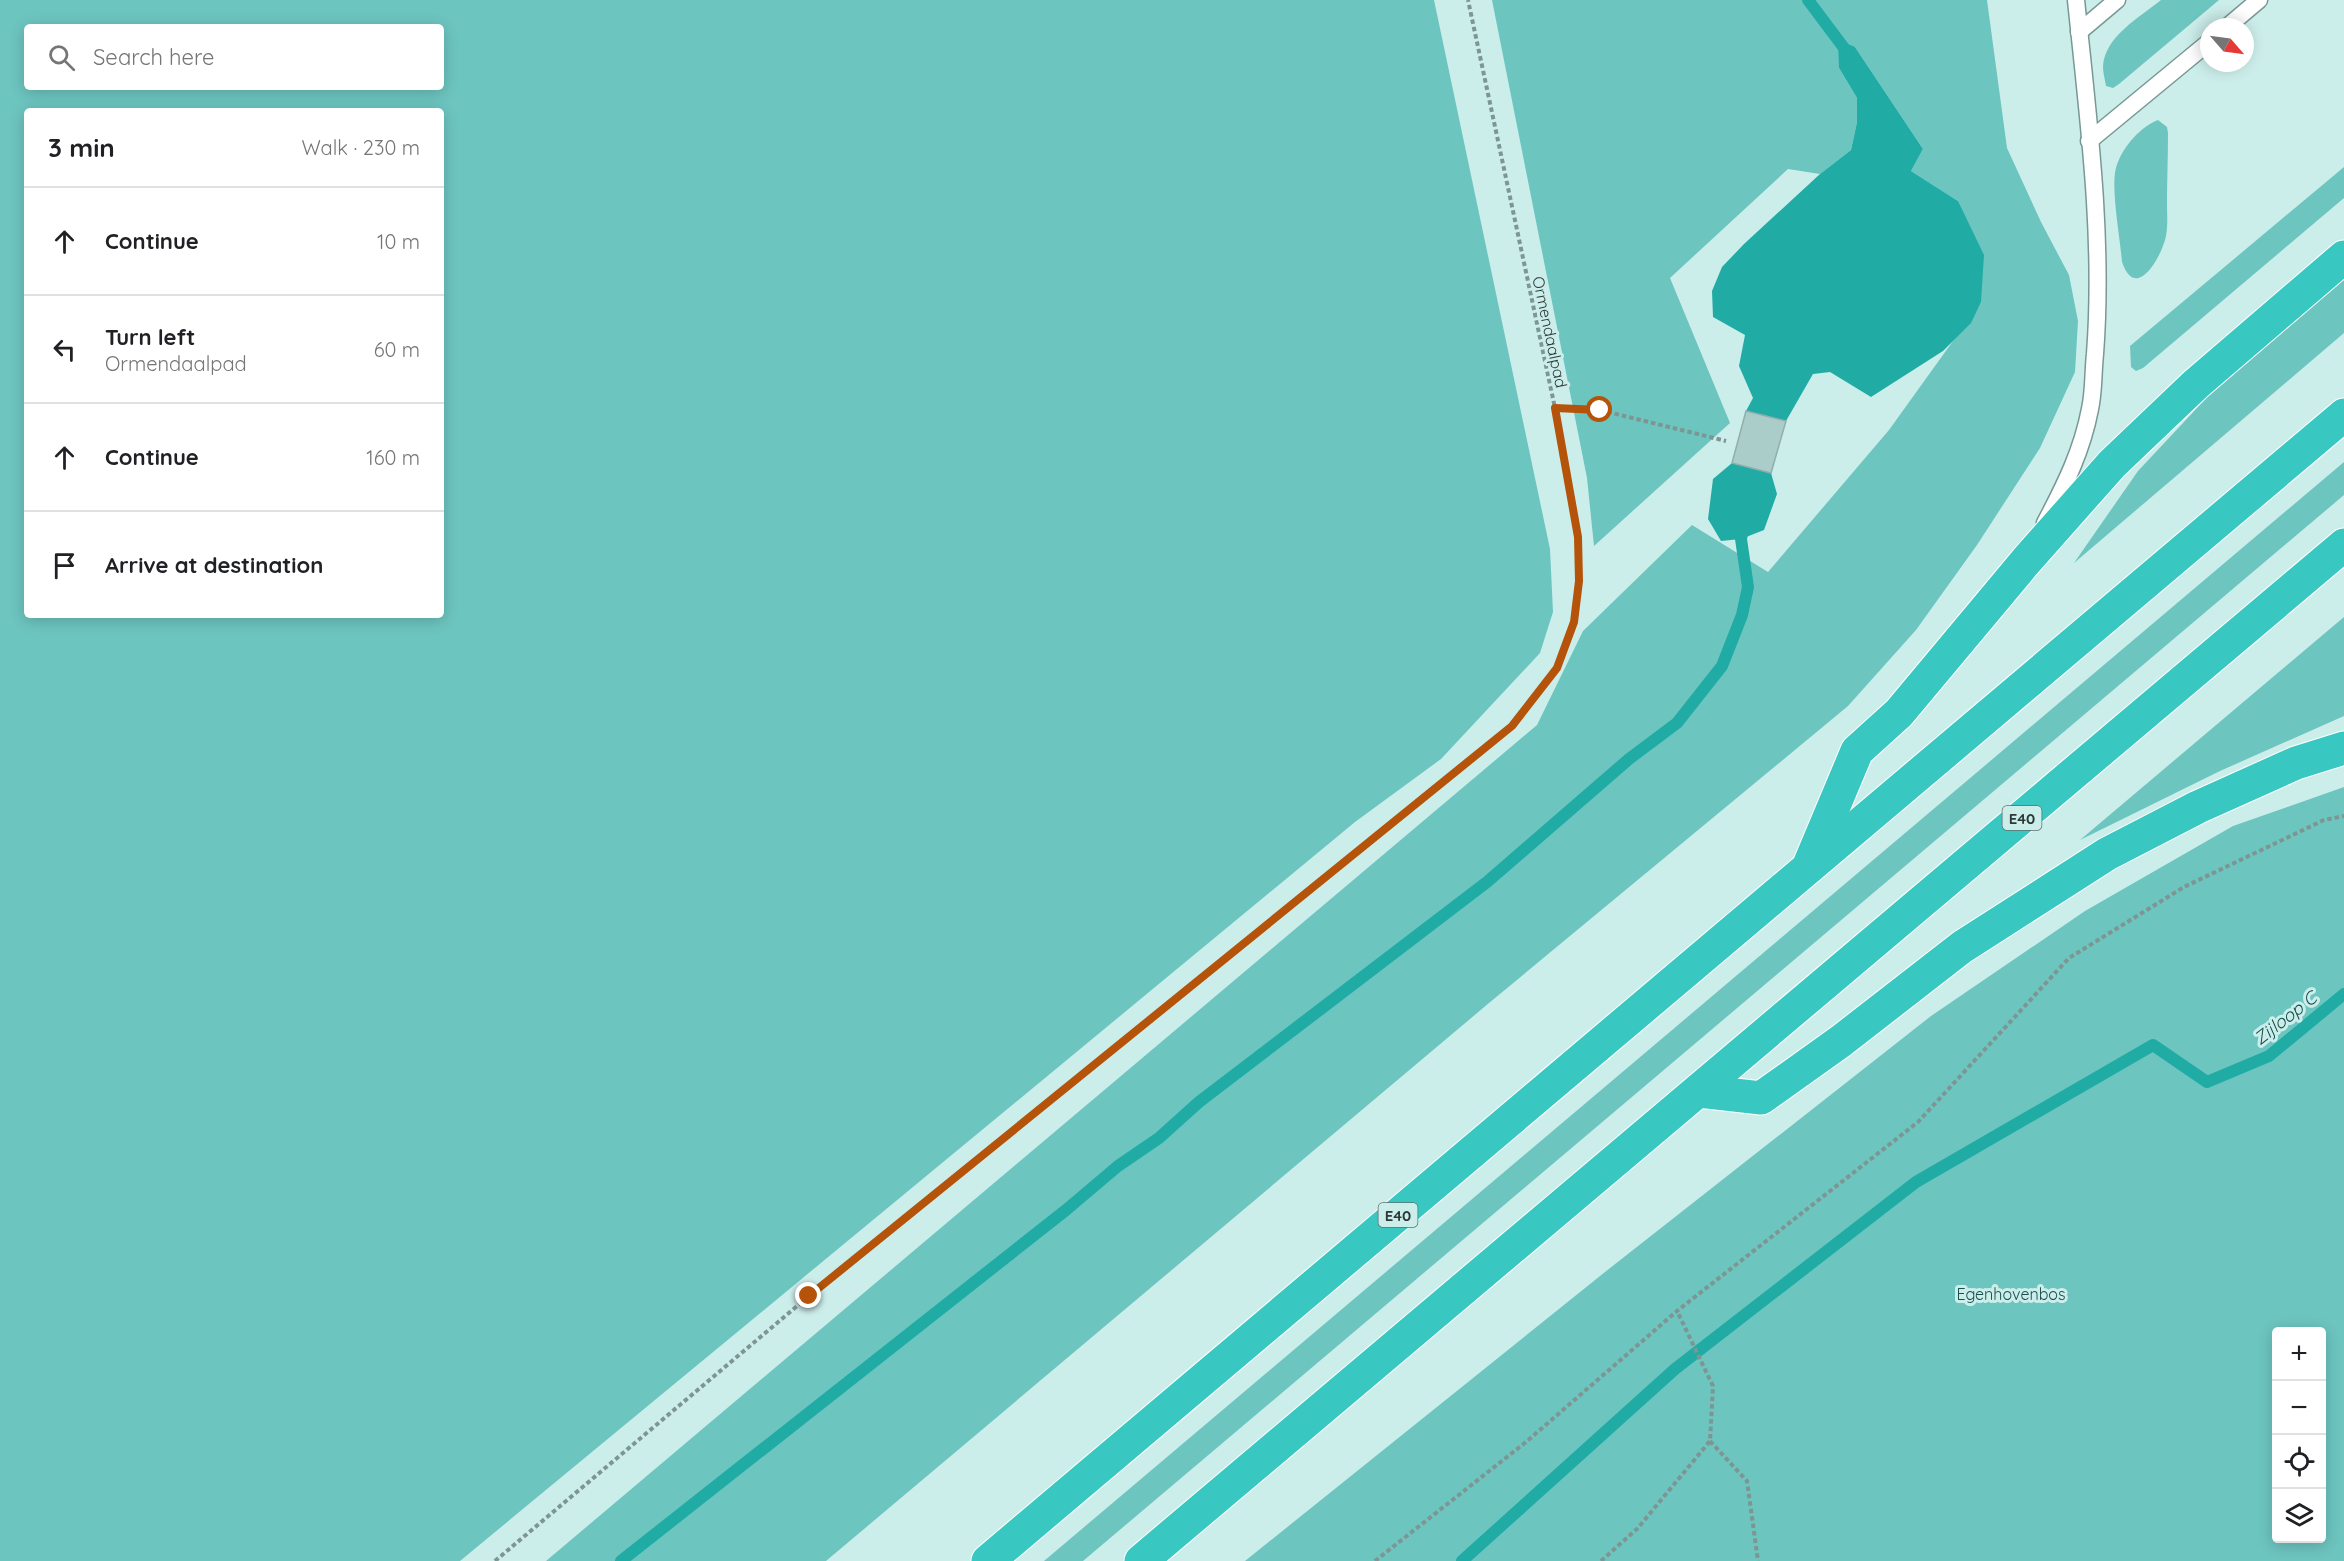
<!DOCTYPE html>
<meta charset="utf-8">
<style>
:root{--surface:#fff;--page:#f2f2f2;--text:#202124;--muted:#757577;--line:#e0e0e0}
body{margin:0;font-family:Quicksand,sans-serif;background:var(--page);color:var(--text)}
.controls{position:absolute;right:18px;bottom:18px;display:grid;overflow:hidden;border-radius:6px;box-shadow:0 3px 15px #0003}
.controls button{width:54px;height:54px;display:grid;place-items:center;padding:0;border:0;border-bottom:2px solid var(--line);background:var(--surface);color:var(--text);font:30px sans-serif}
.compass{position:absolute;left:2200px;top:18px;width:54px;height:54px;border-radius:50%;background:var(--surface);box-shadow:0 3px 15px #0003;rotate:118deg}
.stop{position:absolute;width:18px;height:18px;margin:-14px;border:4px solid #b45309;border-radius:50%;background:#fff}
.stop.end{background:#b45309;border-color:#fff;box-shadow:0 2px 6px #0008}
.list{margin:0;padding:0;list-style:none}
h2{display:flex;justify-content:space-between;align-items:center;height:78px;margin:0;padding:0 24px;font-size:26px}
h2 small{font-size:20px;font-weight:400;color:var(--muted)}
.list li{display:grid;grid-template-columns:39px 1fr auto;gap:18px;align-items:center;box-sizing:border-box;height:108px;padding:0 24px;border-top:2px solid var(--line)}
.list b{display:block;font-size:22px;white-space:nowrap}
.list p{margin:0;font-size:20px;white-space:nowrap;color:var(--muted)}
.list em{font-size:20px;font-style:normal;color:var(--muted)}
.icon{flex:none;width:33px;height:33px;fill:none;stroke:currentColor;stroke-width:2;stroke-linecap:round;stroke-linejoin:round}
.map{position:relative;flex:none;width:2344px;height:1561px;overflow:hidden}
.search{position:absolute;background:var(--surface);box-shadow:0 3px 15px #0003;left:24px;top:24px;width:420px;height:66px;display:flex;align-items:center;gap:15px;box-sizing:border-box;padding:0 21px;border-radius:6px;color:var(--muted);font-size:22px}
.panel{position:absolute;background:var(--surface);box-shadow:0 3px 15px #0003;left:24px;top:108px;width:420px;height:510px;border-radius:6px}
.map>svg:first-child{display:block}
.green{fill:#6dc5c0;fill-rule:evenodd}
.water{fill:#21aba5}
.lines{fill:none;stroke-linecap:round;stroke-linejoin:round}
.stream{stroke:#21aba5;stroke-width:12}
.building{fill:#abcdca;stroke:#8fafad;stroke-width:1.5}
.service-casing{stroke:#789895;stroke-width:19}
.motorway-casing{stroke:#fff;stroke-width:35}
.path{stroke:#7d9593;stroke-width:4;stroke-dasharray:4.5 3;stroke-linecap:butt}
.service{stroke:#fff;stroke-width:16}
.motorway{stroke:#39c8c1;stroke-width:33}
.route{stroke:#b45309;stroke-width:8}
.labels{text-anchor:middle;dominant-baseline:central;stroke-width:6;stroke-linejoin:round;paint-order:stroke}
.shield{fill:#cceeeb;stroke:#5c6f6e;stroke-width:1.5}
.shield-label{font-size:15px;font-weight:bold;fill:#2c3938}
.street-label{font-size:16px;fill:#2c3938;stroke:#cceeeb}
.park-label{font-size:16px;fill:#1a4f4d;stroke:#cceeeb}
.water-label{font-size:18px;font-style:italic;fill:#154c49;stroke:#cceeeb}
</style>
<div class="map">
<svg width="2344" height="1561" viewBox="0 0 2344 1561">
<rect width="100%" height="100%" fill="#cceeeb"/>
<!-- green -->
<g class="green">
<path d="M0 0H1434L1550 549 1553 612 1540 653 1441 759 1355 822 460 1561H0ZM27 27H441V87H27ZM27 111H441V615H27Z"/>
<path d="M1492 0H1987L2007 148 2041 222 2069 275 2078 321 2075 372 2040 448 1977 545 1916 630 1848 706 1489 1003 826 1561H546L1537 725 1583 631 1692 525 1768 572 1889 430 1981 302 1958 201 1911 171 1923 149 1855 47 1839 68 1857 98V122L1851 150 1820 174 1788 169 1670 278 1730 423 1594 546 1587 478Z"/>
<path d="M2161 0H2219L2119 84 2113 88 2106 86C2105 80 2103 73 2103 67 2104 37 2140 17 2161 0Z"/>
<path d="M2158 120 2167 127 2168 133C2168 157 2167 180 2167 203 2167 214 2168 225 2166 236 2162 256 2136 303 2122 262 2120 238 2112 195 2115 173 2118 152 2139 127 2158 120Z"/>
<path d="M2344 167V198L2143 368 2136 371 2131 367 2130 346Z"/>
<path d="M2344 276V333L2074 563 2138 471 2227 376Z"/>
<path d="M2344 462V495L1083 1561H1044Z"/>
<path d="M2344 617V716L2220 771 2080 840Z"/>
<path d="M2344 787V1561H1245L1605 1272 1931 1016 2085 911 2233 826ZM2276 1332H2322V1538H2276Z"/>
</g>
<!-- water -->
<g class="water">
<path d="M1838 40 1855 47 1923 149 1911 171 1958 201 1984 255 1981 302 1971 323 1943 351 1871 397 1830 372 1813 374 1786 421 1746 411 1753 398 1739 366 1745 335 1713 317 1712 291 1722 267 1744 244 1820 174 1851 150 1857 122V98L1839 68Z"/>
<path d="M1732 463 1771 473 1777 494 1764 530 1741 539 1721 541 1708 519 1713 479Z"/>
</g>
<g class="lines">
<!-- stream -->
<g class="stream">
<path d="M1808 0 1847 52"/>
<path d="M621 1561 1066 1210 1118 1166 1159 1138 1199 1102 1487 882 1629 759 1677 723 1722 666 1742 615 1748 587 1741 539 1744 523"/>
<path d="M1462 1561 1675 1369 1916 1182 2153 1045 2207 1082 2269 1056 2344 994"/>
</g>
</g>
<!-- building -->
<path class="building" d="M1746 411 1786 421 1771 473 1732 463Z"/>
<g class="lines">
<!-- service casing -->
<g class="service-casing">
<g id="service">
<path d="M2227 27 2259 0"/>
<path d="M2079 32 2117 0"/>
<path d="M2089 141 2209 42"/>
<path d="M2045 523C2065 485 2082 451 2090 409 2094 391 2093 372 2095 354 2104 237 2088 117 2076 0"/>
</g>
</g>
<!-- motorway casing -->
<g class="motorway-casing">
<g id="motorway">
<path d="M1810 863 1857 751 1899 713 2026 561 2112 464 2196 384 2344 257"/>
<path d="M1699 1091 1761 1098 1841 1041 1962 947 2107 854 2198 807 2296 763 2344 748"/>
<path d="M988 1561 2344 415"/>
<path d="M1141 1561 2344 545"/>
</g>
</g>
<!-- path -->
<g class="path">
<path d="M1555 408 1600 410 1726 441"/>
<path d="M1710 1441 1747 1481 1758 1561"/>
<path d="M495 1561 809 1296 1512 726 1557 668 1574 623 1579 581 1578 537 1555 408 1468 0"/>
<path d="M1375 1561 1526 1442 1677 1311 1918 1122 2069 958 2184 887 2324 820 2344 816"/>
<path d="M1601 1561 1637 1529 1710 1441 1713 1386 1677 1311"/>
</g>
<!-- service -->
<use href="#service" class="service"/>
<!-- motorway -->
<use href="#motorway" class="motorway"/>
</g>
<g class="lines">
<!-- route -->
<path class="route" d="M809 1296 1512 726 1557 668 1574 622 1579 581 1578 537 1555 408 1600 410"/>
</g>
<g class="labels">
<!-- shield labels -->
<g class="shield">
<rect x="2002.5" y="806" width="39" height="24" rx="4.5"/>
<rect x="1378.5" y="1203" width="39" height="24" rx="4.5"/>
</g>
<g class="shield-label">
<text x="2022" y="818">E40</text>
<text x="1398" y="1215">E40</text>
</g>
<!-- street labels -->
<g class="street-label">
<text transform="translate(1550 332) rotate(78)">Ormendaalpad</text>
</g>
<!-- park labels -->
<g class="park-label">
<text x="2011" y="1294">Egenhovenbos</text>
</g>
<!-- water labels -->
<g class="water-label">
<text transform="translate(2285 1018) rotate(-38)">Zijloop C</text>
</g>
</g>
</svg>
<div class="controls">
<button>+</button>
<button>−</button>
<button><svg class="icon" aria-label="locate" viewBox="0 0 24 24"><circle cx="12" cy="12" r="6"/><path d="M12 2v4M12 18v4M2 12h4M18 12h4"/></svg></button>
<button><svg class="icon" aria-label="layers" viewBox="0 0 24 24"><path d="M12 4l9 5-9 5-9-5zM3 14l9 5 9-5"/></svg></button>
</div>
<svg class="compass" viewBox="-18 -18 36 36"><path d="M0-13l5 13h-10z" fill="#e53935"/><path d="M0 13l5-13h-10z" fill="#757577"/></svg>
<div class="stop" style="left:1600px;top:410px"></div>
<div class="stop end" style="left:809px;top:1296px"></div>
<div class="search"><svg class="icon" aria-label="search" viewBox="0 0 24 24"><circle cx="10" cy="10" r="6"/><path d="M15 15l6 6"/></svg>Search here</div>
<section class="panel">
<h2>3 min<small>Walk · 230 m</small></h2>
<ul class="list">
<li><svg class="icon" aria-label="ahead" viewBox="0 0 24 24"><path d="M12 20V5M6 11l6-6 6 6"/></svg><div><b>Continue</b></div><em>10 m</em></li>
<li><svg class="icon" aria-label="left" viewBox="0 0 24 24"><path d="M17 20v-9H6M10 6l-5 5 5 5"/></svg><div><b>Turn left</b><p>Ormendaalpad</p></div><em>60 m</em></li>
<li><svg class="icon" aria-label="ahead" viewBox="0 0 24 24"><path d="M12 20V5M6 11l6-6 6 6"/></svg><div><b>Continue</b></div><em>160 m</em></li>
<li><svg class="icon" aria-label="arrive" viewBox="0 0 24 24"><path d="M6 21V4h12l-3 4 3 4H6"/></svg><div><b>Arrive at destination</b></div></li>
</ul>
</section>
</div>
